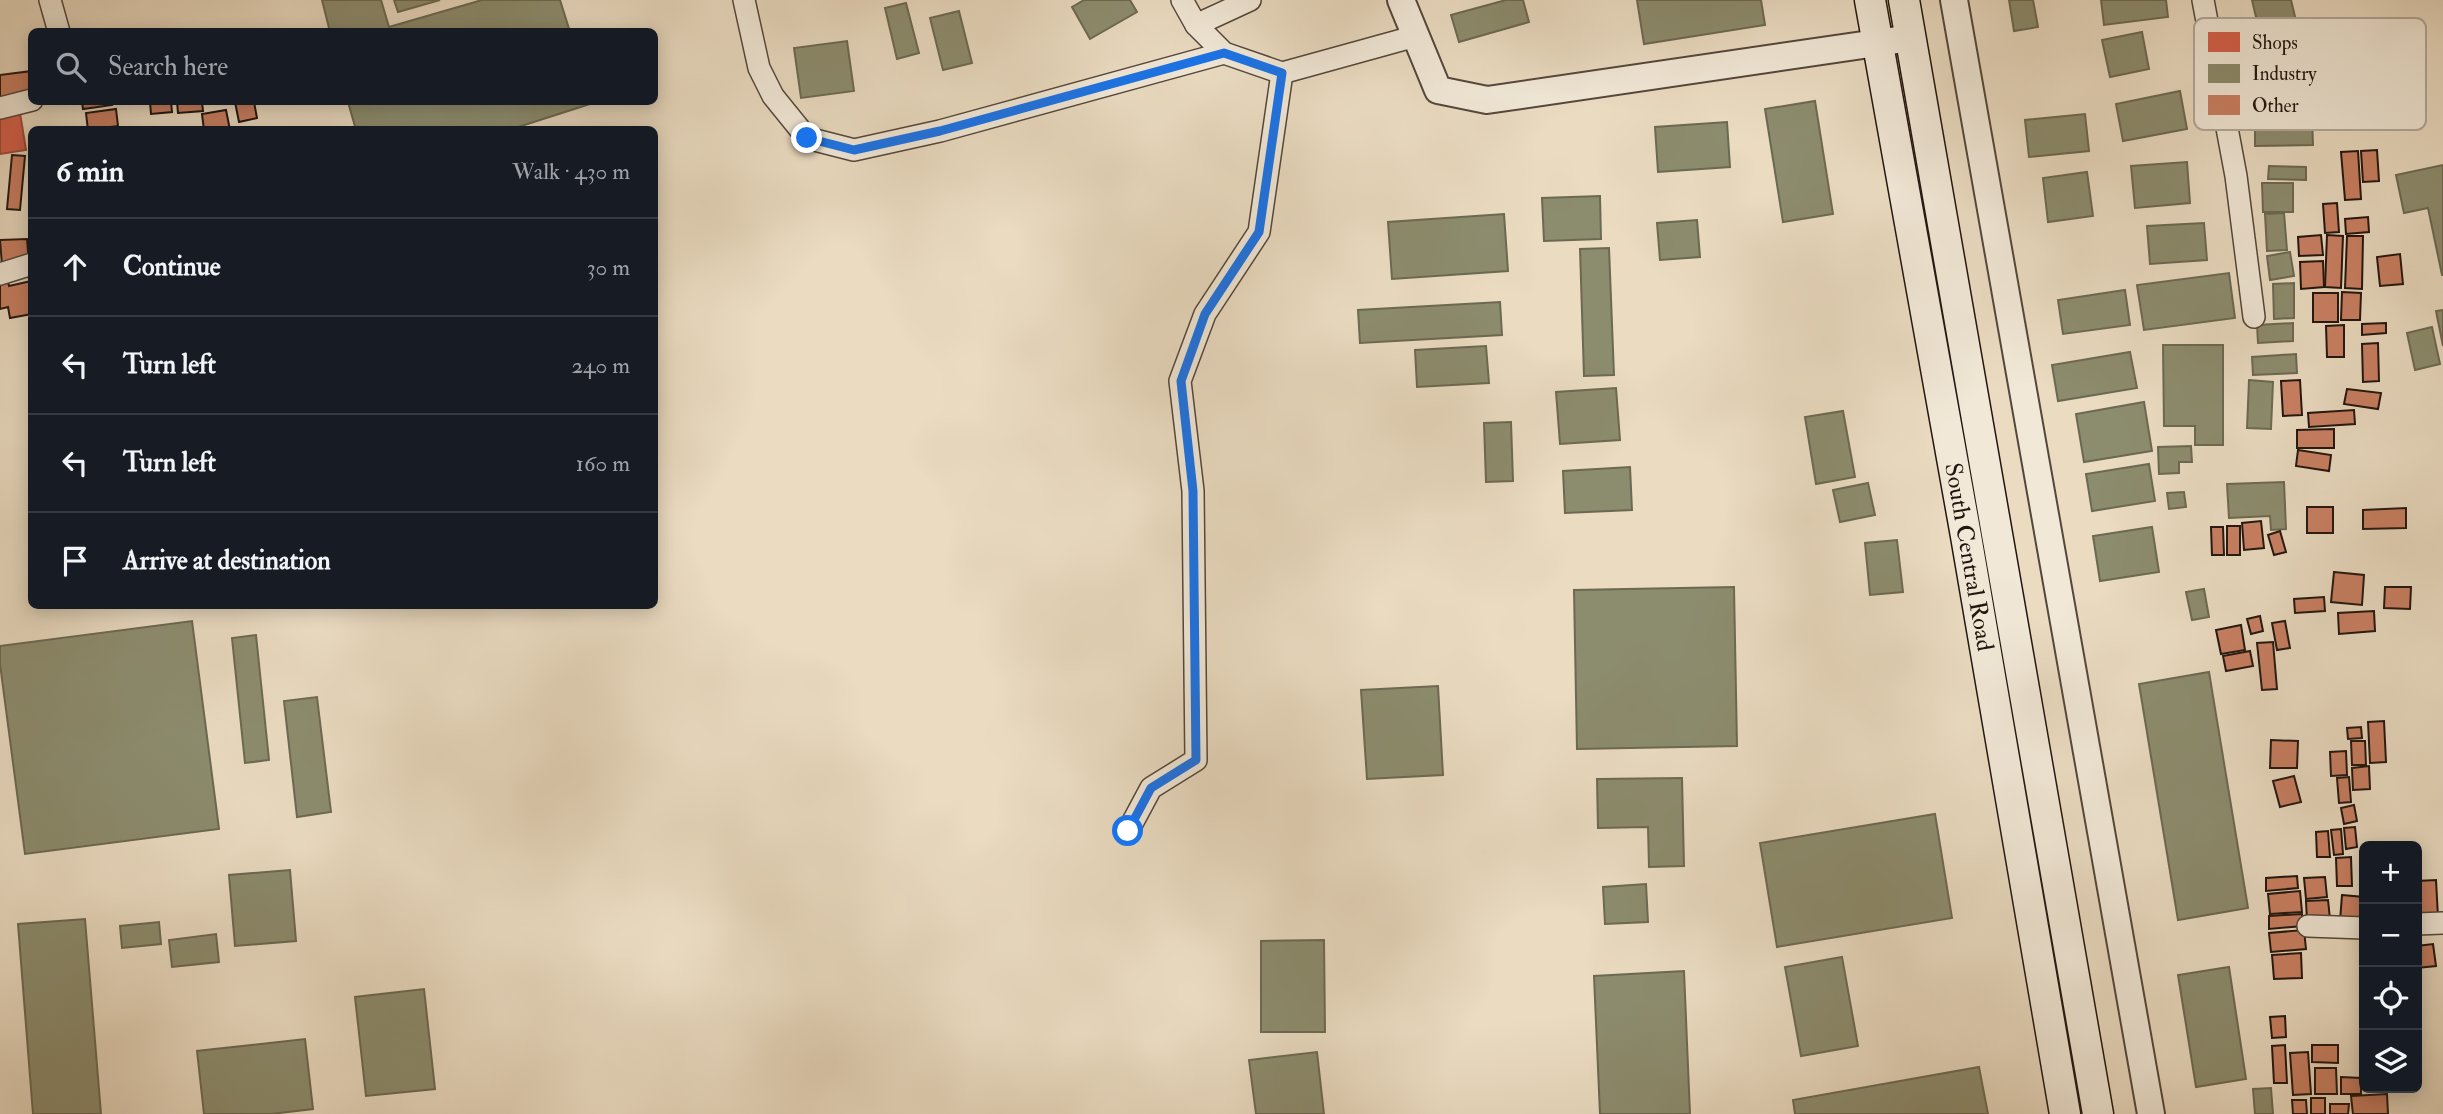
<!DOCTYPE html>
<meta charset="utf-8">
<style>
:root{--surface:#171b24;--page:#20242c;--text:#f1f3f6;--muted:#9ea1a6;--line:#363941}
body{margin:0;font-family:"IM FELL Double Pica",serif;background:var(--page);color:var(--text)}
.controls{position:absolute;right:21px;bottom:21px;display:grid;overflow:hidden;border-radius:10px;box-shadow:0 4px 18px #0003}
.controls button{width:63px;height:63px;display:grid;place-items:center;padding:0;border:0;border-bottom:2px solid var(--line);background:var(--surface);color:var(--text);font:35px sans-serif}
.stop{position:absolute;width:21px;height:21px;margin:-16px;border:5px solid #1a73e8;border-radius:50%;background:#fff}
.stop.end{background:#1a73e8;border-color:#fff;box-shadow:0 2px 7px #0008}
.list{margin:0;padding:0;list-style:none}
h2{display:flex;justify-content:space-between;align-items:center;height:91px;margin:0;padding:0 28px;font-size:30px}
h2 small{font-size:23px;font-weight:400;color:var(--muted)}
.list li{display:grid;grid-template-columns:46px 1fr auto;gap:21px;align-items:center;box-sizing:border-box;height:98px;padding:0 28px;border-top:2px solid var(--line)}
.list b{display:block;font-size:26px;white-space:nowrap}
.list em{font-size:23px;font-style:normal;color:var(--muted)}
.icon{flex:none;width:38px;height:38px;fill:none;stroke:currentColor;stroke-width:2;stroke-linecap:round;stroke-linejoin:round}
.map{position:relative;flex:none;width:2443px;height:1114px;overflow:hidden}
.search{position:absolute;background:var(--surface);box-shadow:0 4px 18px #0003;left:28px;top:28px;width:630px;height:77px;display:flex;align-items:center;gap:18px;box-sizing:border-box;padding:0 24px;border-radius:10px;color:var(--muted);font-size:26px}
.panel{position:absolute;background:var(--surface);box-shadow:0 4px 18px #0003;left:28px;top:126px;width:630px;height:483px;border-radius:10px}
.map>svg:first-child{display:block}
.shops{fill:#d6604d;stroke:#a04a3b;stroke-width:2}
.industry{fill:#8c8c6e;stroke:#6c6952;stroke-width:2}
.building{fill:#c98063;stroke:#221610;stroke-width:2}
.lines{fill:none;stroke-linecap:round;stroke-linejoin:round}
.minor-casing{stroke:#54473c;stroke-width:24}
.tertiary-casing{stroke:#54473c;stroke-width:30}
.secondary-casing{stroke:#221610;stroke-width:33}
.minor{stroke:#f1e8d7;stroke-width:21}
.tertiary{stroke:#f1e8d7;stroke-width:26}
.secondary{stroke:#f1e8d7;stroke-width:30}
.route{stroke:#1a73e8;stroke-width:9}
.labels{text-anchor:middle;dominant-baseline:central;stroke-width:7;stroke-linejoin:round;paint-order:stroke}
.street-label{font-size:24px;fill:#221610;stroke:#f1e8d7}
.key{fill:#f1e8d7;stroke:#b3a99b;stroke-width:2}
.key-label{font-size:19px;fill:#221610}
</style>
<div class="map">
<svg width="2443" height="1114" viewBox="0 0 2443 1114">
<rect width="100%" height="100%" fill="#eadbc1"/>
<filter id="stains"><feTurbulence type="fractalNoise" baseFrequency=".00286" numOctaves="4"/><feColorMatrix values="0 0 0 0 .2 0 0 0 0 .09 0 0 0 0 .02 0 0 0 .5 -.17"/></filter>
<radialGradient id="worn" r=".72"><stop offset=".6" stop-color="#630" stop-opacity="0"/><stop offset="1" stop-color="#630" stop-opacity=".3"/></radialGradient>
<!-- shops -->
<path class="shops" d="M20 113 26 150 0 154V116Z"/>
<!-- industry -->
<g class="industry">
<path d="M322 0H381L389 27 482 0H560L570 32H330Z"/>
<path d="M394 0H440L398 12Z"/>
<path d="M1084 0H1130L1137 12 1090 39 1072 7Z"/>
<path d="M1506 0H1523L1529 22 1459 42 1451 15Z"/>
<path d="M1637 0H1761L1765 25 1644 44Z"/>
<path d="M2009 0H2033L2038 27 2014 31Z"/>
<path d="M2101 0H2166L2168 17 2104 25Z"/>
<path d="M2252 0H2291L2297 25 2260 34Z"/>
<path d="M906 3 919 53 897 59 885 8Z"/>
<path d="M959 11 972 63 943 70 930 18Z"/>
<path d="M2142 32 2149 69 2110 77 2102 40Z"/>
<path d="M847 41 854 91 801 98 794 48Z"/>
<path d="M2180 91 2187 129 2123 141 2116 104Z"/>
<path d="M1815 101 1833 214 1783 222 1765 109Z"/>
<path d="M348 102H592L593 103 509 130H356Z"/>
<path d="M2085 114 2089 151 2029 157 2025 120Z"/>
<path d="M2312 117 2313 145 2255 146V119Z"/>
<path d="M1727 122 1730 167 1658 172 1655 127Z"/>
<path d="M2187 162 2190 203 2135 208 2131 166Z"/>
<path d="M2443 165V275H2442L2428 208 2404 213 2396 175Z"/>
<path d="M2269 166 2306 167V180L2268 179Z"/>
<path d="M2087 172 2093 216 2048 222 2043 178Z"/>
<path d="M2262 183H2293V212H2263Z"/>
<path d="M1600 196 1601 239 1544 241 1542 198Z"/>
<path d="M2284 213 2287 250 2267 251 2265 214Z"/>
<path d="M1504 214 1508 271 1392 279 1388 222Z"/>
<path d="M1697 220 1700 257 1660 260 1657 223Z"/>
<path d="M2204 223 2207 260 2150 264 2147 226Z"/>
<path d="M1609 248 1614 375 1584 376 1580 249Z"/>
<path d="M2290 252 2294 276 2270 280 2267 256Z"/>
<path d="M2229 273 2235 318 2144 330 2137 285Z"/>
<path d="M2294 283V318L2274 319 2273 284Z"/>
<path d="M2125 290 2130 325 2063 334 2058 300Z"/>
<path d="M1500 302 1502 335 1360 343 1358 310Z"/>
<path d="M2443 310V346L2436 311Z"/>
<path d="M2293 323V341L2258 343 2257 325Z"/>
<path d="M2432 327 2440 364 2415 370 2407 333Z"/>
<path d="M2163 345H2223V445H2195V426H2164Z"/>
<path d="M1486 346 1489 383 1417 387 1415 350Z"/>
<path d="M2130 352 2137 388 2058 401 2052 365Z"/>
<path d="M2296 354 2297 373 2253 375 2252 357Z"/>
<path d="M2249 380 2273 382 2271 429 2247 428Z"/>
<path d="M1616 388 1620 440 1560 444 1556 392Z"/>
<path d="M2144 402 2152 451 2084 462 2076 414Z"/>
<path d="M1843 411 1855 477 1816 484 1805 417Z"/>
<path d="M1511 422 1513 481 1486 482 1484 423Z"/>
<path d="M2191 446 2192 462H2179V473L2159 474 2158 447Z"/>
<path d="M2149 464 2155 501 2092 511 2086 474Z"/>
<path d="M1630 467 1632 510 1565 513 1563 471Z"/>
<path d="M2284 482 2286 529 2271 530 2270 516 2229 518 2227 484Z"/>
<path d="M1868 483 1875 515 1840 522 1833 490Z"/>
<path d="M2184 492 2186 507 2169 509 2167 493Z"/>
<path d="M2152 527 2159 572 2100 581 2093 536Z"/>
<path d="M1897 540 1903 592 1870 595 1865 543Z"/>
<path d="M1734 587 1737 746 1577 749 1574 590Z"/>
<path d="M2204 589 2209 617 2192 620 2186 592Z"/>
<path d="M192 621 219 829 25 854 0 664V646Z"/>
<path d="M256 635 269 760 245 763 232 638Z"/>
<path d="M2209 672 2248 908 2178 920 2139 684Z"/>
<path d="M1438 686 1443 775 1367 779 1361 690Z"/>
<path d="M317 697 331 812 297 817 284 701Z"/>
<path d="M1682 778 1684 866 1649 867 1648 827 1598 828 1597 779Z"/>
<path d="M1935 814 1952 918 1777 947 1760 843Z"/>
<path d="M290 870 296 941 235 946 229 875Z"/>
<path d="M1646 884 1648 922 1605 924 1603 887Z"/>
<path d="M85 919 101 1114H33L18 924Z"/>
<path d="M159 922 161 944 122 948 120 926Z"/>
<path d="M216 934 219 962 172 967 169 940Z"/>
<path d="M1324 940 1325 1032H1261V941Z"/>
<path d="M1842 957 1858 1046 1801 1056 1785 967Z"/>
<path d="M2229 967 2246 1079 2196 1087 2178 975Z"/>
<path d="M1684 971 1690 1114H1600L1594 976Z"/>
<path d="M424 989 435 1089 366 1096 355 997Z"/>
<path d="M305 1039 313 1109 271 1114H204L197 1051Z"/>
<path d="M1317 1052 1324 1114H1256L1249 1060Z"/>
<path d="M1979 1067 1988 1114H1795L1793 1100Z"/>
<path d="M2271 1088 2273 1114H2255L2253 1089Z"/>
</g>
<!-- building -->
<g class="building">
<path d="M32 71V93L0 97V75Z"/>
<path d="M82 102H111L112 105 83 109Z"/>
<path d="M150 102H171L172 112 151 114Z"/>
<path d="M177 102H202L203 111 178 113Z"/>
<path d="M235 102H254L257 118 239 122Z"/>
<path d="M116 109 118 126 88 130 86 113Z"/>
<path d="M226 110 230 130H204L202 114Z"/>
<path d="M2377 150 2379 181 2363 182 2361 151Z"/>
<path d="M2358 151 2361 199 2345 200 2341 152Z"/>
<path d="M12 155 25 156 20 210 7 209Z"/>
<path d="M2337 203 2339 232 2325 233 2323 204Z"/>
<path d="M2368 217 2369 232 2346 234 2345 219Z"/>
<path d="M2321 235 2323 255 2299 256 2298 237Z"/>
<path d="M2327 235 2343 236 2341 288 2325 287Z"/>
<path d="M2347 236H2363L2362 289 2345 288Z"/>
<path d="M27 239 29 264 2 265 0 240Z"/>
<path d="M2400 254 2403 284 2380 286 2377 257Z"/>
<path d="M2323 261 2324 287 2301 289 2300 262Z"/>
<path d="M31 281 32 314 10 318 8 307 0 309V283L8 282 9 286Z"/>
<path d="M2342 292 2361 293 2360 320H2341Z"/>
<rect x="2313" y="293" width="25" height="29"/>
<path d="M2386 323V333L2362 335V324Z"/>
<path d="M2344 325V357H2327L2326 326Z"/>
<path d="M2378 343 2379 381 2363 382 2362 344Z"/>
<path d="M2300 380 2302 415 2283 416 2281 381Z"/>
<path d="M2347 389 2381 393 2378 409 2344 404Z"/>
<path d="M2354 410 2355 424 2309 427 2308 413Z"/>
<path d="M2334 429V448H2297V430Z"/>
<path d="M2298 450 2331 455 2329 471 2296 466Z"/>
<rect x="2307" y="507" width="26" height="26"/>
<path d="M2406 508V528L2363 529V510Z"/>
<path d="M2261 521 2264 548 2244 550 2242 523Z"/>
<rect x="2227" y="526" width="13" height="29"/>
<path d="M2211 527H2223L2224 555H2212Z"/>
<path d="M2280 531 2286 552 2274 555 2268 535Z"/>
<path d="M2334 572 2364 575 2362 605 2331 602Z"/>
<path d="M2385 587H2411L2410 609 2384 608Z"/>
<path d="M2324 597 2325 611 2295 613 2294 599Z"/>
<path d="M2374 611 2375 631 2339 634 2338 613Z"/>
<path d="M2260 616 2263 631 2251 634 2247 619Z"/>
<path d="M2285 621 2290 648 2277 650 2272 623Z"/>
<path d="M2241 625 2245 650 2221 654 2216 630Z"/>
<path d="M2273 642 2277 689 2262 690 2257 643Z"/>
<path d="M2250 651 2253 666 2226 671 2223 656Z"/>
<path d="M2384 721 2386 762 2370 763 2368 722Z"/>
<path d="M2361 727 2362 738 2348 739 2347 728Z"/>
<path d="M2271 740 2298 741 2297 768H2270Z"/>
<path d="M2351 741H2365L2366 765H2352Z"/>
<path d="M2346 751 2347 775 2331 776 2330 752Z"/>
<path d="M2369 766 2370 789 2353 790 2352 768Z"/>
<path d="M2294 776 2301 802 2280 807 2273 781Z"/>
<path d="M2349 777 2351 802 2339 803 2337 778Z"/>
<path d="M2354 805 2357 821 2344 824 2341 808Z"/>
<path d="M2355 827 2357 847 2346 849 2344 828Z"/>
<path d="M2341 829 2343 854 2334 855 2331 830Z"/>
<path d="M2328 831 2330 857H2317L2316 832Z"/>
<path d="M2351 857 2352 886H2337L2336 858Z"/>
<path d="M2297 876 2298 888 2266 891V878Z"/>
<path d="M2325 877 2327 897 2306 899 2304 878Z"/>
<path d="M2436 880 2438 917 2417 918V881Z"/>
<path d="M2300 891 2302 912 2270 914 2268 894Z"/>
<path d="M2342 895 2364 897 2363 924 2340 921Z"/>
<path d="M2328 900 2330 919 2307 921 2306 901Z"/>
<path d="M2302 914 2303 926 2269 929V916Z"/>
<path d="M2304 930 2306 949 2271 952 2269 933Z"/>
<path d="M2433 944 2436 966 2417 968V946Z"/>
<path d="M2301 953 2302 978 2274 979 2272 955Z"/>
<path d="M2285 1016 2286 1037 2272 1038 2270 1017Z"/>
<path d="M2285 1045 2287 1083H2274L2272 1046Z"/>
<path d="M2312 1045H2338V1063L2312 1062Z"/>
<path d="M2308 1052 2311 1094 2293 1095 2290 1053Z"/>
<path d="M2315 1068H2336L2337 1094H2315Z"/>
<path d="M2341 1077 2361 1078V1094H2341Z"/>
<path d="M2387 1094 2388 1114H2353L2351 1096Z"/>
<rect x="2311" y="1098" width="14" height="16"/>
<path d="M2292 1100H2306L2307 1114H2293Z"/>
<path d="M2330 1104H2349L2348 1114H2330Z"/>
</g>
<g class="lines">
<!-- minor casing -->
<g class="minor-casing">
<g id="minor">
<path d="M50 0 59 32"/>
<path d="M744 0 759 68 773 96 807 138 854 150 940 131 1224 53"/>
<path d="M1182 0 1196 25"/>
<path d="M1250 0 1196 25 1224 53 1282 73 1416 36"/>
<path d="M2203 0 2236 176 2254 317"/>
<path d="M0 108 32 100"/>
<path d="M0 274 32 264"/>
<path d="M1128 831 1151 788 1196 760 1193 491 1180 381 1205 314 1259 232 1282 73"/>
<path d="M2417 924 2443 923"/>
<path d="M2308 926 2364 928"/>
</g>
</g>
<!-- tertiary casing -->
<g class="tertiary-casing">
<g id="tertiary">
<path d="M1401 0 1438 90 1487 100 1911 38"/>
<path d="M1954 0 2151 1114"/>
</g>
</g>
<!-- secondary casing -->
<g class="secondary-casing">
<g id="secondary">
<path d="M1870 0 1966 536 2065 1114"/>
<path d="M1904 0 2098 1114"/>
</g>
</g>
<!-- minor -->
<use href="#minor" class="minor"/>
<!-- tertiary -->
<use href="#tertiary" class="tertiary"/>
<!-- secondary -->
<use href="#secondary" class="secondary"/>
</g>
<g class="lines">
<!-- route -->
<path class="route" d="M807 138 854 150 940 131 1224 53 1282 73 1259 232 1205 314 1181 381 1193 491 1196 760 1151 788 1128 831"/>
</g>
<g class="labels">
<!-- street labels -->
<g class="street-label">
<text transform="translate(1969 557) rotate(80)">South Central Road</text>
</g>
</g>
<!-- legend -->
<rect x="2194" y="18" width="232" height="112" rx="10" class="key"/>
<rect x="2208" y="32" width="32" height="20" fill="#d6604d"/>
<rect x="2208" y="64" width="32" height="19" fill="#8c8c6e"/>
<rect x="2208" y="95" width="32" height="20" fill="#c98063"/>
<g class="key-label">
<text x="2252" y="49">Shops</text>
<text x="2252" y="80">Industry</text>
<text x="2252" y="112">Other</text>
</g>
<rect width="100%" height="100%" filter="url(#stains)"/>
<rect width="100%" height="100%" fill="url(#worn)"/>
</svg>
<div class="controls">
<button>+</button>
<button>−</button>
<button><svg class="icon" aria-label="locate" viewBox="0 0 24 24"><circle cx="12" cy="12" r="6"/><path d="M12 2v4M12 18v4M2 12h4M18 12h4"/></svg></button>
<button><svg class="icon" aria-label="layers" viewBox="0 0 24 24"><path d="M12 4l9 5-9 5-9-5zM3 14l9 5 9-5"/></svg></button>
</div>
<div class="stop" style="left:1128px;top:831px"></div>
<div class="stop end" style="left:807px;top:138px"></div>
<div class="search"><svg class="icon" aria-label="search" viewBox="0 0 24 24"><circle cx="10" cy="10" r="6"/><path d="M15 15l6 6"/></svg>Search here</div>
<section class="panel">
<h2>6 min<small>Walk · 430 m</small></h2>
<ul class="list">
<li><svg class="icon" aria-label="ahead" viewBox="0 0 24 24"><path d="M12 20V5M6 11l6-6 6 6"/></svg><div><b>Continue</b></div><em>30 m</em></li>
<li><svg class="icon" aria-label="left" viewBox="0 0 24 24"><path d="M17 20v-9H6M10 6l-5 5 5 5"/></svg><div><b>Turn left</b></div><em>240 m</em></li>
<li><svg class="icon" aria-label="left" viewBox="0 0 24 24"><path d="M17 20v-9H6M10 6l-5 5 5 5"/></svg><div><b>Turn left</b></div><em>160 m</em></li>
<li><svg class="icon" aria-label="arrive" viewBox="0 0 24 24"><path d="M6 21V4h12l-3 4 3 4H6"/></svg><div><b>Arrive at destination</b></div></li>
</ul>
</section>
</div>
